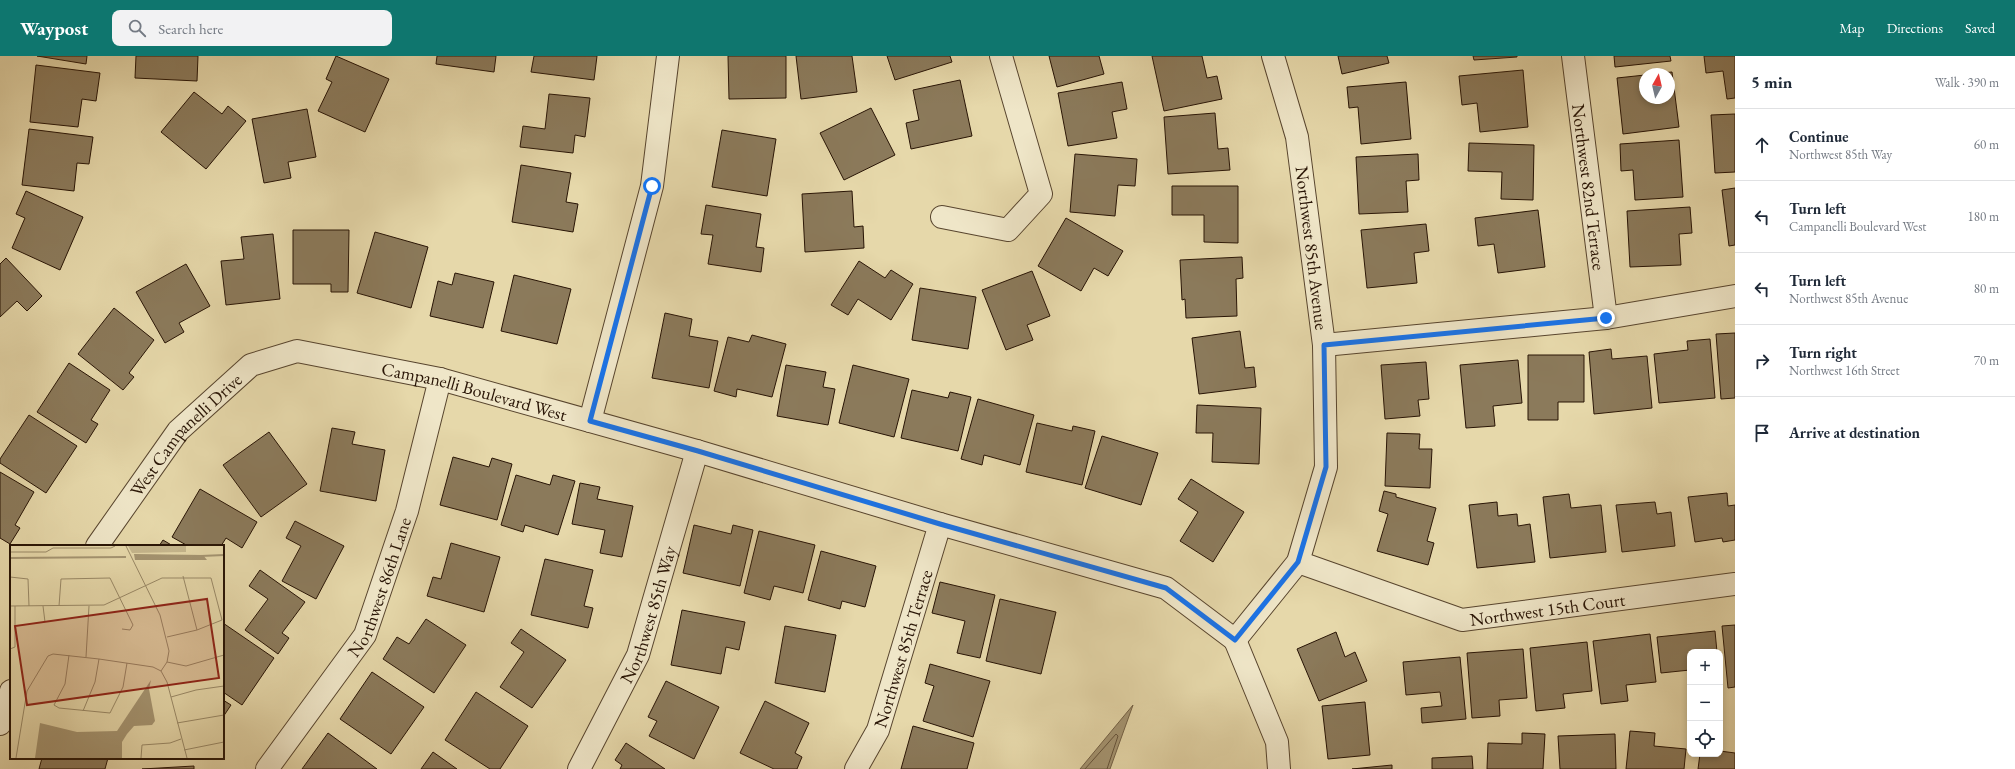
<!DOCTYPE html>
<meta charset="utf-8">
<style>
:root{--surface:#fff;--page:#f2f2f3;--text:#1f2937;--muted:#747a83;--line:#e0e1e3;--accent:#0f766e}
body{margin:0;font-family:"EB Garamond",serif;background:var(--page);color:var(--text)}
.controls{position:absolute;right:12px;bottom:12px;display:grid;overflow:hidden;border-radius:8px;box-shadow:0 2px 6px #0003}
.controls button{width:36px;height:36px;display:grid;place-items:center;padding:0;border:0;border-bottom:1px solid var(--line);background:var(--surface);color:var(--text);font:20px sans-serif}
.compass{position:absolute;left:1639px;top:12px;width:36px;height:36px;border-radius:50%;background:var(--surface);box-shadow:0 2px 6px #0003;rotate:8deg}
.stop{position:absolute;width:12px;height:12px;margin:-9px;border:3px solid #1a73e8;border-radius:50%;background:#fff}
.stop.end{background:#1a73e8;border-color:#fff;box-shadow:0 1px 4px #0008}
.list{margin:0;padding:0;list-style:none}
h2{display:flex;justify-content:space-between;align-items:center;height:52px;margin:0;padding:0 16px;font-size:17px}
h2 small{font-size:13px;font-weight:400;color:var(--muted)}
.list li{display:grid;grid-template-columns:26px 1fr auto;gap:12px;align-items:center;box-sizing:border-box;height:72px;padding:0 16px;border-top:1px solid var(--line)}
.list b{display:block;font-size:15px;white-space:nowrap}
.list p{margin:0;font-size:13px;white-space:nowrap;color:var(--muted)}
.list em{font-size:13px;font-style:normal;color:var(--muted)}
.icon{flex:none;width:22px;height:22px;fill:none;stroke:currentColor;stroke-width:2;stroke-linecap:round;stroke-linejoin:round}
.map{position:relative;flex:none;width:1735px;height:713px;overflow:hidden}
header{display:flex;align-items:center;gap:24px;box-sizing:border-box;height:56px;padding:0 20px;background:var(--accent);color:#fff}
header strong{font-size:19px}
nav{display:flex;gap:22px;margin-inline-start:auto;font-size:14px}
.search{width:280px;height:36px;background:var(--page);display:flex;align-items:center;gap:10px;box-sizing:border-box;padding:0 14px;border-radius:8px;color:var(--muted);font-size:15px}
main{display:flex}
aside{flex:1;background:var(--surface)}
.map>svg:first-child{display:block}
.water{fill:#a59572;stroke:#736146}
.lines{fill:none;stroke-linecap:round;stroke-linejoin:round}
.shore{stroke:#66543c;stroke-width:1}
.building{fill:#8b7a5b;stroke:#281405}
.minor-casing{stroke:#58452e;stroke-width:24}
.minor{stroke:#efe6c8;stroke-width:22}
.route{stroke:#1a73e8;stroke-width:5}
.labels{text-anchor:middle;dominant-baseline:central;stroke-width:3.5;stroke-linejoin:round;paint-order:stroke}
.street-label{font-size:18px;fill:#281405;stroke:#efe6c8}
.inset-river{fill:none;stroke:#a59572;stroke-width:2}
.inset-road{fill:none;stroke:#9a8a68;stroke-width:1}
.view{fill:#8f2418;fill-opacity:0.15;stroke:#8f2418;stroke-width:2}
.inset-edge{fill:none;stroke:#281405;stroke-width:2}
</style>
<header>
<strong>Waypost</strong>
<div class="search"><svg class="icon" aria-label="search" viewBox="0 0 24 24"><circle cx="10" cy="10" r="6"/><path d="M15 15l6 6"/></svg>Search here</div>
<nav><a>Map</a><a>Directions</a><a>Saved</a></nav>
</header>
<main>
<div class="map">
<svg width="1735" height="713" viewBox="0 0 1735 713">
<rect width="100%" height="100%" fill="#e6d8aa"/>
<filter id="stains"><feTurbulence type="fractalNoise" baseFrequency=".005" numOctaves="4"/><feColorMatrix values="0 0 0 0 .2 0 0 0 0 .09 0 0 0 0 .02 0 0 0 .5 -.17"/></filter>
<radialGradient id="worn" r=".72"><stop offset=".6" stop-color="#630" stop-opacity="0"/><stop offset="1" stop-color="#630" stop-opacity=".3"/></radialGradient>
<!-- water -->
<path class="water" d="M1133 649 1110 713H1080Z"/>
<g class="lines">
<!-- shore -->
<path class="shore" d="M1085 713 1116 678 1118 680 1107 713"/>
</g>
<!-- building -->
<g class="building">
<path d="M37 0H87L86 8Z"/>
<path d="M136 0H198L197 25 135 22Z"/>
<path d="M336 0 389 23 365 76 318 55 332 26 326 23Z"/>
<path d="M437 0H496L494 16 436 8Z"/>
<path d="M534 0H597L594 24 531 16Z"/>
<path d="M728 0H786V42L729 43Z"/>
<path d="M796 0H852L857 36 801 43Z"/>
<path d="M887 0H950L952 6 895 24Z"/>
<path d="M1049 0H1099L1104 18 1057 31Z"/>
<path d="M1152 0H1202L1207 22 1217 20 1222 43 1164 55Z"/>
<path d="M1338 0H1387L1389 7 1342 18Z"/>
<path d="M1473 0H1517V1L1474 4Z"/>
<path d="M1614 0H1670L1671 5 1615 11Z"/>
<path d="M1704 0H1735V42L1727 43 1723 15 1706 17Z"/>
<path d="M36 9 100 17 96 45 82 43 78 71 30 66Z"/>
<path d="M1523 14 1528 71 1480 76 1477 47 1462 49 1459 20Z"/>
<path d="M1672 16 1679 71 1623 78 1617 22 1645 19V42H1669V18H1651Z"/>
<path d="M960 24 972 80 911 93 906 67 919 64 913 34Z"/>
<path d="M1122 26 1127 53 1112 56 1117 82 1068 90 1058 37Z"/>
<path d="M1406 26 1411 83 1361 88 1358 51 1349 52 1347 31Z"/>
<path d="M194 36 222 58 228 50 246 65 206 113 161 76Z"/>
<path d="M549 38 590 42 585 81 575 79 573 97 520 91 523 70 545 73Z"/>
<path d="M871 52 895 99 844 124 820 77Z"/>
<path d="M307 53 316 101 288 106 291 122 264 127 252 63Z"/>
<path d="M1215 57 1218 93 1228 92 1230 114 1168 118 1164 61Z"/>
<path d="M1735 58V116L1715 117 1711 59Z"/>
<path d="M29 73 93 81 89 108 77 107 74 135 22 129Z"/>
<path d="M722 74 776 83 767 140 712 131Z"/>
<path d="M1679 84 1683 141 1635 144 1633 114 1621 115 1620 88Z"/>
<path d="M1469 87 1534 89 1533 144 1501 143 1502 116 1468 115Z"/>
<path d="M1075 98 1137 103 1135 130 1118 129 1115 160 1070 156Z"/>
<path d="M1418 98 1419 124 1406 125 1408 156 1359 158 1356 101Z"/>
<path d="M521 109 571 117 566 146 578 148 573 176 512 166Z"/>
<path d="M1172 130H1238V187L1204 186V159H1172Z"/>
<path d="M1735 132V189L1729 190 1722 134Z"/>
<path d="M26 135 83 161 60 214 12 192 25 162 16 158Z"/>
<path d="M852 135 854 171 863 170 864 192 805 196 802 138Z"/>
<path d="M706 149 761 158 756 191 764 192 761 216 708 208 713 179 701 178Z"/>
<path d="M1690 151 1692 177 1679 178 1681 209 1630 211 1627 155Z"/>
<path d="M1538 154 1545 211 1498 217 1494 188 1478 190 1475 162Z"/>
<path d="M1066 162 1123 195 1108 220 1094 212 1081 235 1038 210Z"/>
<path d="M1426 168 1429 195 1414 197 1417 227 1367 232 1361 174Z"/>
<path d="M293 174H349L348 236H331V228H293Z"/>
<path d="M375 176 428 191 411 252 357 237Z"/>
<path d="M273 178 280 243 226 249 221 205 244 203 241 181Z"/>
<path d="M1242 201 1243 222 1236 223 1237 260 1186 262 1185 243 1182 244 1180 204Z"/>
<path d="M6 202 42 240 27 255 17 245 0 261V208Z"/>
<path d="M859 205 885 222 891 214 913 228 891 264 858 243 848 259 831 249Z"/>
<path d="M186 208 210 250 179 267 184 276 165 287 136 236Z"/>
<path d="M1032 215 1050 260 1027 269 1033 284 1006 294 982 234Z"/>
<path d="M455 217 494 226 483 272 430 260 438 225 452 229Z"/>
<path d="M514 219 571 233 557 288 501 275Z"/>
<path d="M920 232 976 241 968 293 912 284Z"/>
<path d="M114 252 154 284 129 317 134 321 123 334 78 298Z"/>
<path d="M665 257 692 263 689 280 718 285 709 332 652 322Z"/>
<path d="M1240 275 1245 312 1254 311 1256 331 1199 338 1192 282Z"/>
<path d="M1735 277V342L1721 343 1716 278Z"/>
<path d="M752 279 786 288 772 341 737 333 736 341 714 335 728 281 749 286Z"/>
<path d="M1710 283 1715 342 1659 347 1654 298 1688 294 1687 285Z"/>
<path d="M1611 293 1612 303 1647 300 1652 352 1594 358 1589 296Z"/>
<path d="M1528 299H1584V346H1558V364H1528Z"/>
<path d="M1518 304 1522 347 1493 350 1495 370 1466 372 1460 309Z"/>
<path d="M1426 306 1429 343 1418 344 1420 360 1385 363 1381 309Z"/>
<path d="M69 307 110 334 91 364 98 368 86 387 37 356Z"/>
<path d="M786 309 826 316 823 331 835 333 828 369 777 360Z"/>
<path d="M853 309 909 323 894 381 839 367Z"/>
<path d="M912 334 948 342 950 336 971 341 958 395 901 382Z"/>
<path d="M978 343 1034 359 1020 409 984 399 982 409 961 403Z"/>
<path d="M1197 349 1261 352 1259 408 1212 406 1213 377H1196Z"/>
<path d="M29 359 77 390 46 437 0 407V403Z"/>
<path d="M1037 367 1072 375 1073 370 1095 375 1082 429 1026 416Z"/>
<path d="M332 372 355 376 352 388 385 394 376 445 320 435Z"/>
<path d="M269 376 307 428 261 461 223 409Z"/>
<path d="M1387 377 1420 378 1419 393H1432L1430 432 1385 430Z"/>
<path d="M1102 380 1158 397 1141 449 1085 432Z"/>
<path d="M453 401 489 411 492 402 512 408 497 464 440 449Z"/>
<path d="M0 416 34 436 15 469 20 472 10 488 0 482Z"/>
<path d="M516 419 550 429 553 419 575 425 558 479 525 469 523 476 501 469Z"/>
<path d="M1191 423 1244 456 1213 506 1180 485 1198 456 1178 443Z"/>
<path d="M580 427 600 431 597 443 633 450 622 501 600 497 605 474 572 468Z"/>
<path d="M200 433 257 466 242 492 226 482 221 490H188L172 481Z"/>
<path d="M1384 435 1396 438V441L1436 452 1427 485 1434 487 1428 509 1377 495 1388 458 1379 455Z"/>
<path d="M1727 437 1728 450 1735 449V484L1723 486 1722 482 1695 486 1688 441Z"/>
<path d="M1569 438 1571 452 1601 449 1606 496 1550 502 1543 441Z"/>
<path d="M1497 446 1498 460 1517 458 1518 470 1530 468 1535 506 1477 512 1469 449Z"/>
<path d="M1655 446 1657 458 1671 456 1675 490 1622 496 1616 449Z"/>
<path d="M295 465 344 490 316 543 282 525 301 490 286 482Z"/>
<path d="M694 469 731 478 733 469 753 474 740 530 683 517Z"/>
<path d="M759 475 815 489 803 537 774 530 770 544 744 537Z"/>
<path d="M163 484 173 490H159Z"/>
<path d="M451 487 500 501 484 556 427 540 433 521 441 523Z"/>
<path d="M821 495 876 510 865 551 842 545 840 553 808 544Z"/>
<path d="M545 503 593 514 584 550 593 552 588 572 531 559Z"/>
<path d="M260 514 305 546 282 577 289 582 278 598 245 574 268 543 249 530Z"/>
<path d="M940 526 995 539 980 602 957 597 965 565 932 557Z"/>
<path d="M1000 543 1056 556 1041 618 986 605Z"/>
<path d="M682 554 745 566 739 594 726 591 721 618 671 609Z"/>
<path d="M426 563 466 589 434 637 383 603 397 581 409 588Z"/>
<path d="M223 567 274 602 242 649 223 636Z"/>
<path d="M1735 569V631L1728 632 1722 570Z"/>
<path d="M785 570 836 579 825 636 775 627Z"/>
<path d="M521 573 566 604 532 652 500 631 524 596 511 587Z"/>
<path d="M1715 575 1717 596H1690V614L1661 617 1657 581Z"/>
<path d="M1336 576 1345 601 1355 596 1367 625 1319 645 1297 593Z"/>
<path d="M1650 578 1656 626 1626 629 1628 645 1601 648 1593 585Z"/>
<path d="M1587 586 1592 635 1563 638 1565 652 1536 655 1530 592Z"/>
<path d="M1523 593 1527 642 1499 644 1500 660 1472 662 1467 597Z"/>
<path d="M1460 601 1466 663 1422 667 1421 652 1442 650 1440 636 1406 639 1403 606Z"/>
<path d="M930 608 990 625 973 681 923 665 934 630 925 627Z"/>
<path d="M372 616 424 651 391 698 340 663Z"/>
<path d="M666 625 719 651 694 703 649 680 657 665 648 661Z"/>
<path d="M476 636 528 670 500 713H490L445 684Z"/>
<path d="M223 644 231 649 223 661Z"/>
<path d="M765 645 809 667 795 697 802 701 797 713H774L740 697Z"/>
<path d="M1365 646 1370 699 1328 703 1322 650Z"/>
<path d="M913 670 974 687 967 713H901Z"/>
<path d="M1630 675 1655 677 1654 690 1686 693 1684 713H1626Z"/>
<path d="M328 677 377 713H302Z"/>
<path d="M1522 677 1545 678 1543 713H1487L1488 687 1522 688Z"/>
<path d="M1615 678 1616 713H1560L1558 680Z"/>
<path d="M626 687 665 713H620L622 709 615 704Z"/>
<path d="M1720 695 1735 697V713H1698L1700 698H1720Z"/>
<path d="M433 696 457 713H421Z"/>
<path d="M1472 700 1473 713H1432V702Z"/>
<path d="M42 702H108L105 713H39Z"/>
<path d="M1392 709V713H1352Z"/>
<path d="M194 710V713H142Z"/>
</g>
<g class="lines">
<!-- minor casing -->
<g class="minor-casing">
<g id="minor">
<path id="s1" d="M1573 0 1606 262"/>
<path d="M942 161 1008 174 1041 138 1001 0"/>
<path d="M1324 289 1606 262 1735 240"/>
<path d="M590 365 652 130 668 0"/>
<path id="s2" d="M97 490 178 375 251 309 297 295 440 323 697 395 940 468 1166 532 1235 584"/>
<path id="s3" d="M1298 506 1462 564 1735 528"/>
<path d="M1235 584 1298 506 1326 411 1324 289 1297 81 1273 0"/>
<path d="M1235 584 1277 686 1279 713"/>
<path d="M0 668 11 635"/>
<path id="s4" d="M267 713 365 579 407 455 440 323"/>
<path id="s5" d="M579 713 638 599 697 395"/>
<path id="s6" d="M856 713 878 674 940 468"/>
</g>
</g>
<!-- minor -->
<use href="#minor" class="minor"/>
</g>
<g class="lines">
<!-- route -->
<path class="route" d="M652 130 590 365 698 395 940 468 1166 532 1235 584 1298 506 1326 411 1324 289 1606 262"/>
</g>
<g class="labels">
<!-- street labels -->
<g class="street-label">
<text stroke="none"><textPath href="#s1" startOffset="132">Northwest 82nd Terrace</textPath></text>
<text transform="translate(1312 192) rotate(83)">Northwest 85th Avenue</text>
<text stroke="none"><textPath href="#s2" startOffset="469">Campanelli Boulevard West</textPath></text>
<text stroke="none"><textPath href="#s2" startOffset="143">West Campanelli Drive</textPath></text>
<text stroke="none"><textPath href="#s4" startOffset="216">Northwest 86th Lane</textPath></text>
<text stroke="none"><textPath href="#s3" startOffset="260">Northwest 15th Court</textPath></text>
<text stroke="none"><textPath href="#s5" startOffset="170">Northwest 85th Way</textPath></text>
<text stroke="none"><textPath href="#s6" startOffset="130">Northwest 85th Terrace</textPath></text>
</g>
</g>
<!-- overview -->
<g transform="translate(10 489)">
<rect width="214" height="214" fill="#e6d8aa"/>
<path d="M118 1H176V7L122 8Z" fill="#c6b78e"/>
<path d="M124 9 193 10 197 15H125ZM141 135 139 144 145 176 142 180 124 181 117 189 112 197V213H25L30 178 67 187 107 186Z" fill="#a59572"/>
<path class="inset-river" d="M191 11 214 10M0 13 116 12"/>
<path class="inset-road" d="M116 1 150 70 159 106 157 117 151 126M43 3H101L105 1M0 7H36L43 3M173 31 187 85M0 32 18 34 19 61M0 61 94 60 152 33H201L212 75 187 85 157 92M33 61 35 77M49 61 51 34 100 33 123 80 120 85 112 84M0 104 5 102V61M59 110 55 139 44 160 49 163 100 168 113 142 117 118M76 112 79 61M157 117 176 121 214 110M151 126 157 137 177 213M161 152 186 145 214 141M73 166 85 137 89 114M167 178 214 170M174 205 214 197M6 213 17 146 38 111 43 109 89 114 143 122 151 126M131 213 132 200 160 198 171 194"/>
<path class="view" d="M197 54 209 133 17 160 5 81Z"/>
<rect width="214" height="214" class="inset-edge"/>
</g>
<rect width="100%" height="100%" filter="url(#stains)"/>
<rect width="100%" height="100%" fill="url(#worn)"/>
</svg>
<div class="controls">
<button>+</button>
<button>−</button>
<button><svg class="icon" aria-label="locate" viewBox="0 0 24 24"><circle cx="12" cy="12" r="6"/><path d="M12 2v4M12 18v4M2 12h4M18 12h4"/></svg></button>
</div>
<svg class="compass" viewBox="-18 -18 36 36"><path d="M0-13l5 13h-10z" fill="#e53935"/><path d="M0 13l5-13h-10z" fill="#747a83"/></svg>
<div class="stop" style="left:652px;top:130px"></div>
<div class="stop end" style="left:1606px;top:262px"></div>
</div>
<aside>
<h2>5 min<small>Walk · 390 m</small></h2>
<ul class="list">
<li><svg class="icon" aria-label="ahead" viewBox="0 0 24 24"><path d="M12 20V5M6 11l6-6 6 6"/></svg><div><b>Continue</b><p>Northwest 85th Way</p></div><em>60 m</em></li>
<li><svg class="icon" aria-label="left" viewBox="0 0 24 24"><path d="M17 20v-9H6M10 6l-5 5 5 5"/></svg><div><b>Turn left</b><p>Campanelli Boulevard West</p></div><em>180 m</em></li>
<li><svg class="icon" aria-label="left" viewBox="0 0 24 24"><path d="M17 20v-9H6M10 6l-5 5 5 5"/></svg><div><b>Turn left</b><p>Northwest 85th Avenue</p></div><em>80 m</em></li>
<li><svg class="icon" aria-label="right" viewBox="0 0 24 24"><path d="M7 20v-9h11M14 6l5 5-5 5"/></svg><div><b>Turn right</b><p>Northwest 16th Street</p></div><em>70 m</em></li>
<li><svg class="icon" aria-label="arrive" viewBox="0 0 24 24"><path d="M6 21V4h12l-3 4 3 4H6"/></svg><div><b>Arrive at destination</b></div></li>
</ul>
</aside>
</main>
